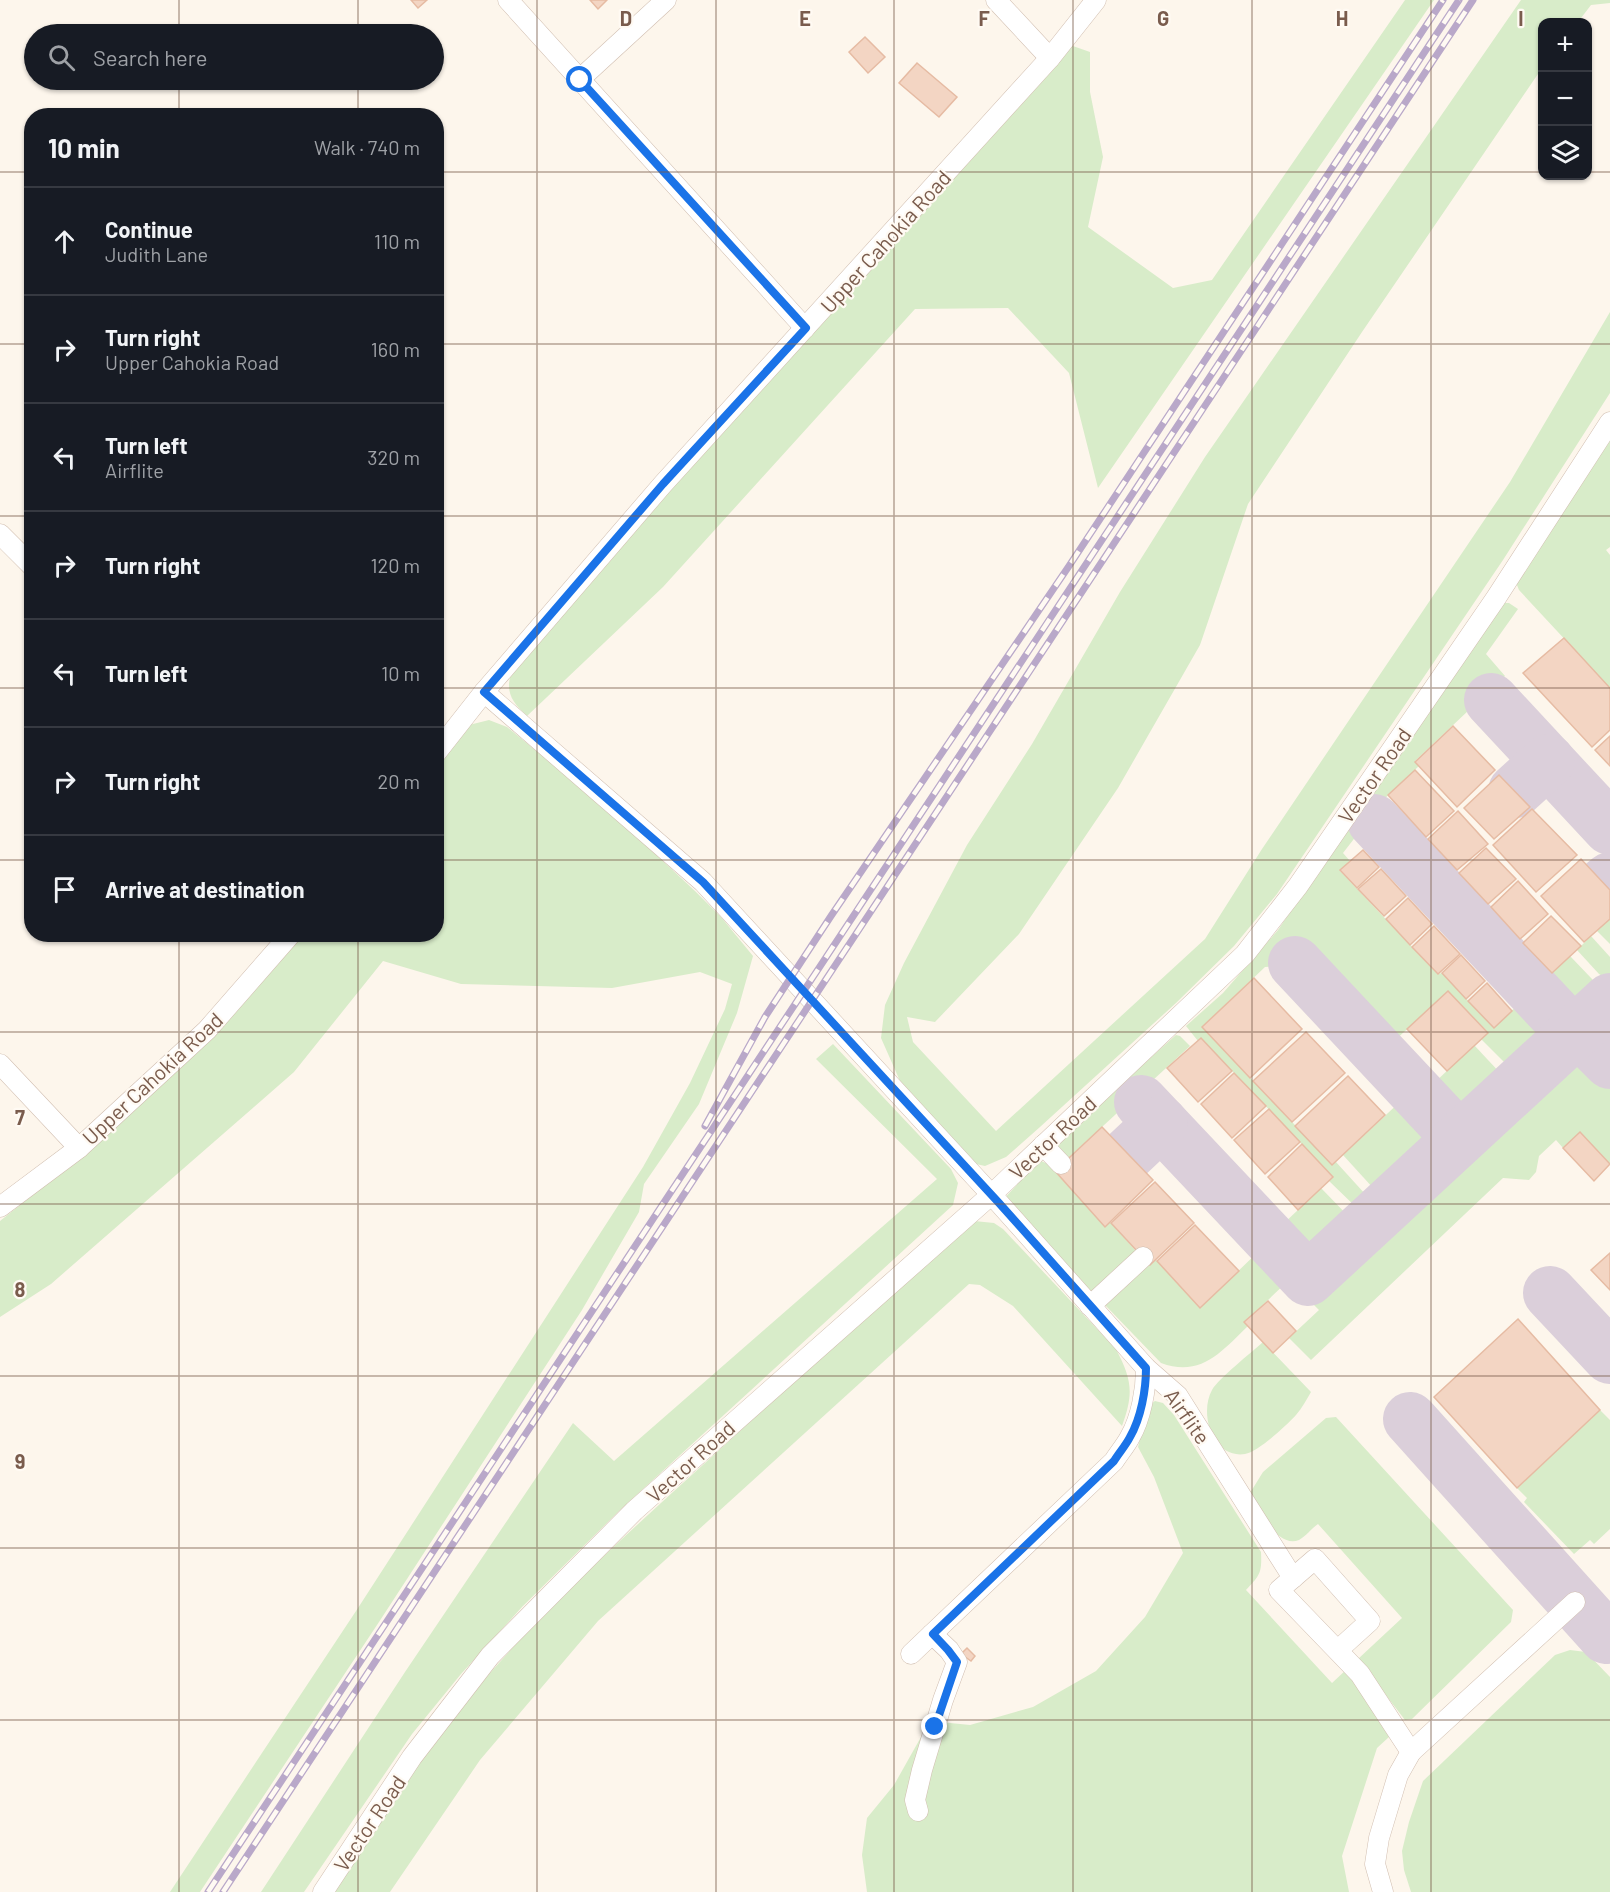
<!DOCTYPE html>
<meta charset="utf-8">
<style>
:root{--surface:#171b24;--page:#242831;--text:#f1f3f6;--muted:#9ea1a6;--line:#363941}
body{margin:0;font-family:Barlow,sans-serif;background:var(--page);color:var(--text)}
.controls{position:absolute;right:18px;top:18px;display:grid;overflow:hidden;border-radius:12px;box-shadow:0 2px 4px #0004}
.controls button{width:54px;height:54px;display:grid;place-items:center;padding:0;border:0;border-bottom:2px solid var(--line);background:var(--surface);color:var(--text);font:30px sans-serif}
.stop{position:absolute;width:18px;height:18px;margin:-14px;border:4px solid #1a73e8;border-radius:50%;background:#fff}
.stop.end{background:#1a73e8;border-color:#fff;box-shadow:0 2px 6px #0008}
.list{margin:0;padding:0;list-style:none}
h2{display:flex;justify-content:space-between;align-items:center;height:78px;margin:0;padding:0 24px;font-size:26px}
h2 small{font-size:20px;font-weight:400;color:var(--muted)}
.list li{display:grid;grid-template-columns:39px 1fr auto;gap:18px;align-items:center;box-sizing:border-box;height:108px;padding:0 24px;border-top:2px solid var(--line)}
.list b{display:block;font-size:22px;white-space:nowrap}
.list p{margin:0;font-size:20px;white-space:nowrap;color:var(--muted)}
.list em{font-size:20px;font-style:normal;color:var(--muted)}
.icon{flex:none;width:33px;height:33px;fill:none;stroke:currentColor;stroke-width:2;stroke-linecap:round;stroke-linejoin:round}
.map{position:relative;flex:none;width:1610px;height:1892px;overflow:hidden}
.search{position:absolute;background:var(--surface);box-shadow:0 2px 4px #0004;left:24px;top:24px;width:420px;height:66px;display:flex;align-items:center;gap:15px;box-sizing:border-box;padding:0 21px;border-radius:33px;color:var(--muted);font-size:22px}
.panel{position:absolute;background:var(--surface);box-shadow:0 2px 4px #0004;left:24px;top:108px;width:420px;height:834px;border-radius:24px}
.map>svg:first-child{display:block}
.green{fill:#d8ecc9}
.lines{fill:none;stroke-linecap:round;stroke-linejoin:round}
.taxiway{stroke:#dbcfda;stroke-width:54}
.building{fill:#f3d5c3;stroke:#e6bba3;stroke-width:1.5}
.minor-casing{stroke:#d1beb0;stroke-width:21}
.minor{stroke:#fff;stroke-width:20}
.rail-casing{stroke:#b9a8c9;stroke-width:7}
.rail{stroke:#fffaf3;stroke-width:4.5;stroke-dasharray:14;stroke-linecap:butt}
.route{stroke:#1a73e8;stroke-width:8}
.grid{fill:none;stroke:#7a5c4d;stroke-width:1.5;stroke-opacity:0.55}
.labels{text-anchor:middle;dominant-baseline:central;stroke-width:4.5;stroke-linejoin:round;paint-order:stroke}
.street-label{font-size:21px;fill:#7a5c4d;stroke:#fffaf3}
.grid-label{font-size:20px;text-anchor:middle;font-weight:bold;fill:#7a5c4d;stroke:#fffaf3;stroke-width:4.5;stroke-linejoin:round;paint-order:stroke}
</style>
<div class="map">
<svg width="1610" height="1892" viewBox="0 0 1610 1892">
<rect width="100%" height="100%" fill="#fdf6ec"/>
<!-- green -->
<g class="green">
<path d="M1405 0H1434L1098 488 1069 373 1008 308 915 309 663 587 527 716C513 703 505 693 511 674L608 559 1070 45 1090 52V92L1103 157 1088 227 1173 288 1212 280Z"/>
<path d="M1521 0H1610V3L1591 5 1578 22H1542V68L1362 332 1248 504 1200 645 1118 788 1019 934 935 1022 907 1017 913 1042 996 1131 1205 939 1262 849 1510 482 1610 312V393L1503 560 1277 894 1234 946 1176 1003 1040 1127 1006 1157 985 1166 976 1164 900 1081 881 1038 885 1005 904 963 967 845 1032 744 1120 592 1205 457Z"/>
<path d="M1610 438V547L1606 550 1610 555V688L1519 590 1515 580Z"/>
<path d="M1500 603H1509L1518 609 1486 654 1505 676 1415 761 1419 766 1388 795 1343 853 1350 861 1340 871 1438 974 1442 973 1493 1027 1526 998 1546 1019 1550 1032 1510 1068 1481 1039 1488 1032 1448 991 1390 1045 1299 948 1279 966 1265 967 1202 1027 1332 1164 1336 1162 1366 1195V1203L1359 1210 1329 1181 1333 1177 1201 1038 1198 1041 1186 1026 1223 993 1278 930Z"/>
<path d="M489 720 507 727 606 808 695 891 721 917 753 956 737 1013 699 1104 644 1184 639 1212 582 1310 379 1622 200 1892H170L358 1608 643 1167 690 1083 725 1009 732 984 700 972 612 988 461 984 383 961 294 1072 51 1284 0 1317V1221L39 1190 283 956 301 935 436 934 437 764 469 725Z"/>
<path d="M1610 919V944L1597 931Z"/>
<path d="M1591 936 1610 957V975L1606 978 1599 974 1577 950Z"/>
<path d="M1570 956 1592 979 1597 987 1571 1012 1559 1007 1539 986Z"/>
<path d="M1176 1035 1180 1036 1190 1046 1066 1160 1055 1143Z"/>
<path d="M833 1044 951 1169 958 1183 953 1205 619 1511 522 1607 461 1674 412 1734 304 1892H261L405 1672 573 1423 614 1461 937 1179 816 1059Z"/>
<path d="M1474 1045 1502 1075 1458 1118 1429 1088Z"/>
<path d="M1579 1066 1590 1070 1610 1087V1164L1580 1132 1563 1148 1556 1140 1539 1156 1536 1172 1529 1180 1503 1178 1311 1360 1289 1338 1319 1310 1308 1299 1552 1072 1566 1067Z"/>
<path d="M1403 1099 1438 1137 1383 1189H1374L1343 1155Z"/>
<path d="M1039 1160 1048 1164 1105 1226 1110 1222 1135 1250 1133 1260 1093 1294 1016 1209 999 1203C1014 1190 1025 1174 1039 1160Z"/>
<path d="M1321 1188 1350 1218 1317 1250 1302 1251 1279 1228Z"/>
<path d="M974 1221 994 1223 1003 1229 1116 1349C1132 1380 1134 1393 1122 1426L1013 1306 980 1285 969 1284 598 1621 480 1760 390 1892H330C365 1842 397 1790 434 1741 512 1638 610 1549 705 1463 794 1382 883 1301 974 1221Z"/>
<path d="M1261 1249 1290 1279 1245 1322 1248 1326C1222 1351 1201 1378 1161 1363L1105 1305 1147 1261 1150 1265 1156 1260 1200 1308Z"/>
<path d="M1263 1342 1311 1392C1307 1399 1302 1408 1296 1415 1287 1425 1258 1452 1245 1454 1212 1459 1199 1413 1212 1390 1219 1378 1251 1353 1263 1342Z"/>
<path d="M1155 1401 1163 1403 1174 1415 1261 1552C1262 1573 1260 1575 1246 1590L1332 1683 1347 1669 1360 1685 1389 1737 1377 1748 1342 1856 1349 1892H867L862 1855 867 1818 894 1785 930 1721 970 1725 1033 1707 1096 1671 1145 1617 1183 1553 1154 1477 1138 1447 1149 1405Z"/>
<path d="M1600 1410 1610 1420V1529L1594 1544 1590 1540 1574 1554 1524 1502 1527 1498 1517 1488Z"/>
<path d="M1336 1417 1513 1610 1511 1622 1412 1719 1405 1720 1358 1659 1402 1618 1318 1524C1312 1528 1305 1537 1299 1540 1277 1549 1259 1508 1250 1493L1263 1472 1326 1418Z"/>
<path d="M1570 1650 1586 1652 1610 1677V1892H1411L1404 1870 1402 1851 1409 1822 1423 1781 1555 1655Z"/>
</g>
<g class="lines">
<!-- taxiway -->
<g class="taxiway">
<path d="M1491 700 1610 828"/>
<path d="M1515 791 1548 761"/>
<path d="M1374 821 1574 1034"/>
<path d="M1604 884 1610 879"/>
<path d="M1295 963 1459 1138"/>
<path d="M1578 1030 1610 1062"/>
<path d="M1141 1102 1308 1279 1610 1000"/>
<path d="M1128 1154 1161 1123"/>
<path d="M1550 1293 1610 1357"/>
<path d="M1410 1419 1606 1637"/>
</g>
</g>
<!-- building -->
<g class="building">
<path d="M411 0H427L418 8Z"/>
<path d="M590 0H607L598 9Z"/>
<path d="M865 37 885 57 868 73 849 52Z"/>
<path d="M917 63 957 97 939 117 899 83Z"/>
<path d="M1564 638 1610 688V730L1592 747 1523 673Z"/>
<path d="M1453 726 1495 770 1457 807 1415 762Z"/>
<path d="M1610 736V766L1595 750Z"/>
<path d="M1415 770 1454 811 1426 837 1388 795Z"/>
<path d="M1499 775 1530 807 1494 839 1464 808Z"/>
<path d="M1532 809 1577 855 1536 892 1493 845Z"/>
<path d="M1458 811 1488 844 1457 870 1428 839Z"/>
<path d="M1486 848 1516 879 1488 904 1459 873Z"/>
<path d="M1363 850 1379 867 1357 888 1340 870Z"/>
<path d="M1581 859 1610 890V919L1584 942 1541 896Z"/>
<path d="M1381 869 1406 896 1384 916 1358 889Z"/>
<path d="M1518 881 1548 914 1520 939 1491 907Z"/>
<path d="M1408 898 1432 924 1410 945 1386 919Z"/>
<path d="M1551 916 1581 946 1552 973 1523 943Z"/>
<path d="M1434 926 1460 954 1438 974 1412 947Z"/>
<path d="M1461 955 1485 981 1466 999 1442 973Z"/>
<path d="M1254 978 1302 1029 1250 1078 1202 1027Z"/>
<path d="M1487 983 1512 1011 1494 1028 1468 1001Z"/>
<path d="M1448 991 1488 1033 1447 1071 1407 1029Z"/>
<path d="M1306 1032 1345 1073 1292 1122 1253 1081Z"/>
<path d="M1201 1038 1232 1071 1198 1102 1167 1068Z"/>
<path d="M1234 1073 1266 1106 1232 1138 1201 1104Z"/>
<path d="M1348 1076 1385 1115 1332 1165 1295 1126Z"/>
<path d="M1269 1109 1300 1142 1265 1174 1234 1140Z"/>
<path d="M1102 1127 1153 1180 1105 1227 1055 1171Z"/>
<path d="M1580 1132 1610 1164 1594 1181 1563 1148Z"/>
<path d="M1302 1144 1333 1177 1298 1210 1268 1177Z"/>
<path d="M1155 1182 1194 1223 1150 1265 1111 1223Z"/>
<path d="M1195 1225 1239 1271 1200 1308 1157 1261Z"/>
<path d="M1610 1253V1290L1591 1270Z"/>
<path d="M1268 1301 1296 1331 1273 1353 1244 1322Z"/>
<path d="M1518 1319 1600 1410 1517 1488 1434 1397Z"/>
<path d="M967 1648 975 1656 971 1661 961 1654Z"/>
</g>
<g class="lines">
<!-- minor casing -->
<g class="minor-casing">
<g id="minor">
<path d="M508 0 805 328"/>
<path d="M996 0 1050 58"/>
<path d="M580 79 666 0"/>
<path d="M0 534 32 566"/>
<path d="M484 692 703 882 999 1203 1146 1368 1178 1396 1293 1578 1279 1590 1360 1674 1411 1752 1575 1602"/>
<path d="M436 753 484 692 663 484 1050 58 1096 0"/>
<path d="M0 1064 79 1148"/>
<path d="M1043 1145 1061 1164"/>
<path d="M0 1207 79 1148 207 1030 291 934"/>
<path d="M1090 1306 1143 1257"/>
<path d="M1293 1578 1315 1559 1370 1621 1338 1650"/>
<path d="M911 1654 1114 1461C1119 1453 1126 1445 1130 1437 1141 1418 1146 1390 1146 1368"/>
<path d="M918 1811 915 1800 922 1770 943 1700 957 1662 949 1650 932 1634"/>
<path d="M323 1892 412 1757 490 1656 634 1511 991 1195 1245 954 1298 886 1496 598 1610 422"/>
<path d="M1383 1892 1375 1864 1379 1838 1398 1775 1411 1752"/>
</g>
</g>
<!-- minor -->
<use href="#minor" class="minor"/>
<!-- rail casing -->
<g class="rail-casing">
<g id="rail">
<path d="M705 1126 765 1017 831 916 1069 566 1443 0"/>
<path d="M208 1892 1459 0"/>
<path d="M223 1892 1473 0"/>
</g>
</g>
<!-- rail -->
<use href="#rail" class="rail"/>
</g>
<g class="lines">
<!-- route -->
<path class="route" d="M580 80 806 328 663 484 484 692 703 882 999 1203 1146 1368C1146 1390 1141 1418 1130 1437 1126 1445 1119 1453 1114 1461L933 1634 948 1650 957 1662 935 1727"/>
</g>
<!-- grid -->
<path class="grid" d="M179 0V34M358 0V34M537 0V1892M716 0V1892M894 0V1892M1073 0V1892M1252 0V1892M1431 0V1892M179 80V116M358 80V116M0 172H32M436 172H1542M1588 172H1610M0 344H32M436 344H1610M0 516H32M436 516H1610M0 688H32M436 688H1610M0 860H32M436 860H1610M179 934V1892M358 934V1892M0 1032H1610M0 1204H1610M0 1376H1610M0 1548H1610M0 1720H1610"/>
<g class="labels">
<!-- street labels -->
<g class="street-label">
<text transform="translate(885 241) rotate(-48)">Upper Cahokia Road</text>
<text transform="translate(1374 775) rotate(-55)">Vector Road</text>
<text transform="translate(152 1078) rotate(-43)">Upper Cahokia Road</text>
<text transform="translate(1052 1137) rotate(-43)">Vector Road</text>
<text transform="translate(1188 1416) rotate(55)">Airflite</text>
<text transform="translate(690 1461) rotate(-42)">Vector Road</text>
<text transform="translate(369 1823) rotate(-56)">Vector Road</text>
</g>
</g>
<g class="grid-label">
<text x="626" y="26">D</text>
<text x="805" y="26">E</text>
<text x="984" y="26">F</text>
<text x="1163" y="26">G</text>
<text x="1342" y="26">H</text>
<text x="1521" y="26">I</text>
<text x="20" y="1125">7</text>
<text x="20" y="1297">8</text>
<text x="20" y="1469">9</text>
</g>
</svg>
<div class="controls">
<button>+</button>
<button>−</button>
<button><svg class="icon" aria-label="layers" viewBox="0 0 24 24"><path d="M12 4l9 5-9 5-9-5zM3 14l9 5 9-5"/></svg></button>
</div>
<div class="stop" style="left:580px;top:80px"></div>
<div class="stop end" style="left:935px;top:1727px"></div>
<div class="search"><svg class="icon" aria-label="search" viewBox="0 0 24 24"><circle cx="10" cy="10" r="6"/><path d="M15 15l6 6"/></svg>Search here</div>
<section class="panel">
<h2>10 min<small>Walk · 740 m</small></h2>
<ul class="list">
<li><svg class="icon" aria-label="ahead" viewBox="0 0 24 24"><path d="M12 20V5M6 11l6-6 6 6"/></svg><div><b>Continue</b><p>Judith Lane</p></div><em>110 m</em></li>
<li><svg class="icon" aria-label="right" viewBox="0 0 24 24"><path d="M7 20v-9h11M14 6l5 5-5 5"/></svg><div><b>Turn right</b><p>Upper Cahokia Road</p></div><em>160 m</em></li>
<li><svg class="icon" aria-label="left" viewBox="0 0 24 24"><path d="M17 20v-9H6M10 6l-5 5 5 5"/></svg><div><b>Turn left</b><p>Airflite</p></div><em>320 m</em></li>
<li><svg class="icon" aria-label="right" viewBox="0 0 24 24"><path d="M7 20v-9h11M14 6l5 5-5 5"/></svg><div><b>Turn right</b></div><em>120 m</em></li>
<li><svg class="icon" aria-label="left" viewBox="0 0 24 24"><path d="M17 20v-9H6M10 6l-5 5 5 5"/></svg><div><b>Turn left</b></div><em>10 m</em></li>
<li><svg class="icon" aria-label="right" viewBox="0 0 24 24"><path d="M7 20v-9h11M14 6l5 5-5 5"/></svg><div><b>Turn right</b></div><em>20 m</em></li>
<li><svg class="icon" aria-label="arrive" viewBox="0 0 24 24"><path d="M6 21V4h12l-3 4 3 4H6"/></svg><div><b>Arrive at destination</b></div></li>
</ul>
</section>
</div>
